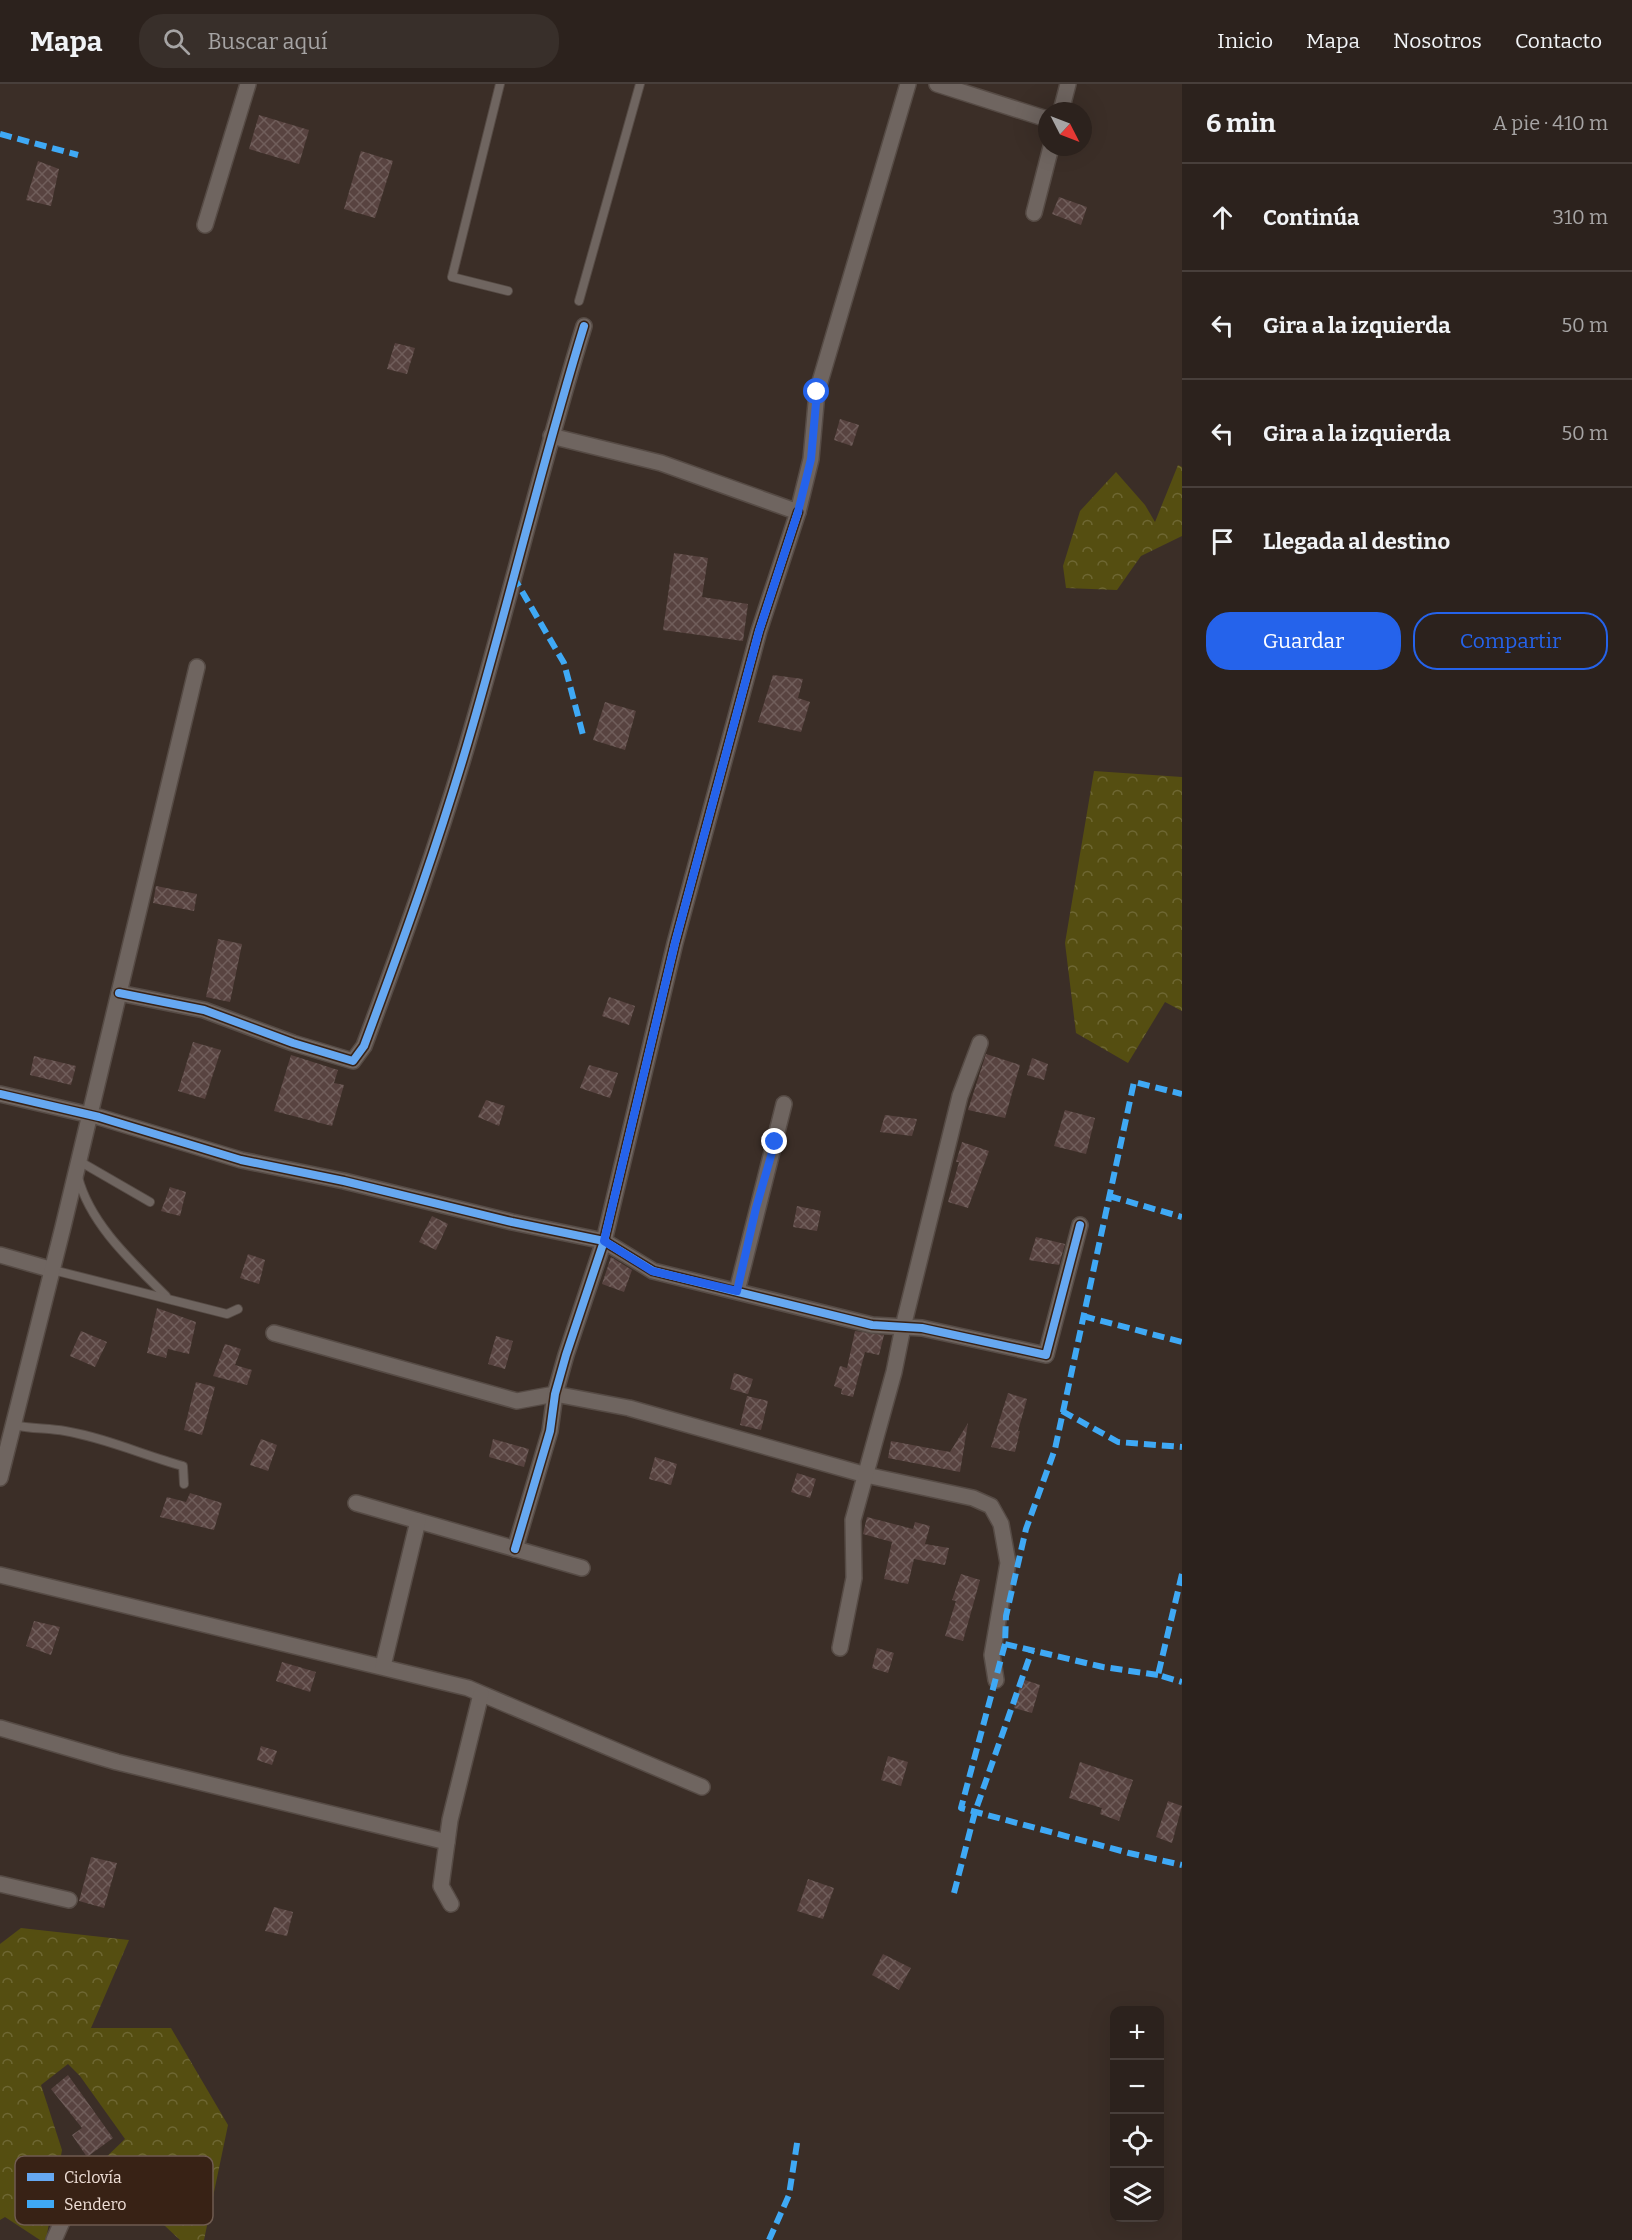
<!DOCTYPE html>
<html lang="es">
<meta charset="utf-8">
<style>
:root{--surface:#2c221d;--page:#382f2a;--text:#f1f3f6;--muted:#a6a4a4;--line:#483f3b;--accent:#2563eb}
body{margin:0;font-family:Bitter,serif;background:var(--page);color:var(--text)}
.controls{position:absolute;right:18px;bottom:18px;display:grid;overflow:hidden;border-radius:12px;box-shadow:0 6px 24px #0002}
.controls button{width:54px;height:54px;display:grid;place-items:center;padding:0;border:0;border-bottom:2px solid var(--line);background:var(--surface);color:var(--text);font:30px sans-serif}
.compass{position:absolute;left:1038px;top:18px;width:54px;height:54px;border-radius:50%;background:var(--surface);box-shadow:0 6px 24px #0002;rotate:132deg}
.stop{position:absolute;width:18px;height:18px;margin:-14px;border:4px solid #2563eb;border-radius:50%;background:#fff}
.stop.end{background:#2563eb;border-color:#fff;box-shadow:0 2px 6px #0008}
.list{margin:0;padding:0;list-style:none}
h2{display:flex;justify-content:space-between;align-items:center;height:78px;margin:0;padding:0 24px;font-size:26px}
h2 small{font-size:20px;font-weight:400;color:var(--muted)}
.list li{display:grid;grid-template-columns:39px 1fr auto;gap:18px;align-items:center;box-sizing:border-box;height:108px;padding:0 24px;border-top:2px solid var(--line)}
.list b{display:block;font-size:22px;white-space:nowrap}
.list em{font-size:20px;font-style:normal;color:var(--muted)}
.actions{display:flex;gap:12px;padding:18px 24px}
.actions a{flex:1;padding:14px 0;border:2px solid var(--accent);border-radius:24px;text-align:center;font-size:21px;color:var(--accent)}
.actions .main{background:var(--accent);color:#fff}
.icon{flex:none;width:33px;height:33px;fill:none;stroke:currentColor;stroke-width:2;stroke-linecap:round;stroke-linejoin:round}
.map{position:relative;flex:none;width:1182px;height:2156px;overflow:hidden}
header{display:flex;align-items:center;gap:36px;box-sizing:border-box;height:84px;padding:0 30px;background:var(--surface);border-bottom:2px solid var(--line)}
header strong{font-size:28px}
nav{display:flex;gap:33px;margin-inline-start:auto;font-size:21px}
.search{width:420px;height:54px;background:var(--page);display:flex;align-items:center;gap:15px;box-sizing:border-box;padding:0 21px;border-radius:24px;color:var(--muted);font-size:22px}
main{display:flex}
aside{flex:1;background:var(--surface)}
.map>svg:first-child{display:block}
.forest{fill:url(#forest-crowns)}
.building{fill:url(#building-cross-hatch)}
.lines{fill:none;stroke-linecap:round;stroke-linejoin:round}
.service-casing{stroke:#564b45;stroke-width:10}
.minor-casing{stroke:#564b45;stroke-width:18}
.service{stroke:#6f6560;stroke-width:8}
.minor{stroke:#6f6560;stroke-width:15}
.quiet{stroke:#3fa9f5;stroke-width:6;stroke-dasharray:12 6;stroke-linecap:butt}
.cycleway-casing{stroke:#382215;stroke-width:11}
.cycleway{stroke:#66a8f1;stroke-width:8}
.route{stroke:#2563eb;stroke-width:8}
.key{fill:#382215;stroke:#6f5b50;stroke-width:1.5}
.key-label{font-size:16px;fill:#f0e0d8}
</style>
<header>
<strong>Mapa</strong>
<div class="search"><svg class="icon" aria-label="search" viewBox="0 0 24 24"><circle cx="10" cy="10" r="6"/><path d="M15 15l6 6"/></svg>Buscar aquí</div>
<nav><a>Inicio</a><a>Mapa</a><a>Nosotros</a><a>Contacto</a></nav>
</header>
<main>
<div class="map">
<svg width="1182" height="2156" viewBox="0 0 1182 2156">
<defs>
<pattern id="forest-crowns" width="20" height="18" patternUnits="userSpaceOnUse" patternTransform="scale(1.5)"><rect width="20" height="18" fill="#554e11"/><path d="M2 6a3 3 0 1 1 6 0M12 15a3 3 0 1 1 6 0" fill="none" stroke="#6e6733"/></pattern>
<pattern id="building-cross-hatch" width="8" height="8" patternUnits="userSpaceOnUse" patternTransform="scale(1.5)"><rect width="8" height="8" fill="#584340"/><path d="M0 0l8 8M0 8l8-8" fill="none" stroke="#705e5b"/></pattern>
</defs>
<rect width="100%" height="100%" fill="#3b2e27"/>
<!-- forest -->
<g class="forest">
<path d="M1178 381 1182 383V452L1141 472 1117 506 1066 504 1063 482 1080 427 1116 388 1145 421 1155 438Z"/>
<path d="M1094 687 1182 693V927L1165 918 1128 979 1076 949 1065 859Z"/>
<path d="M21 1844 129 1856 91 1944H171L228 2041 204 2156H180L118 2098 101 2078 125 2055 80 1992 68 1980 41 2001 62 2066 46 2156H40L5 2133 0 2136V1860Z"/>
</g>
<!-- building -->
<g class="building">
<path d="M259 31 309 46 299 80 249 65Z"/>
<path d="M361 67 393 77 375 134 344 125Z"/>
<path d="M38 77 59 85 51 122 26 116Z"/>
<path d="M1059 113 1087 123 1081 141 1052 130Z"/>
<path d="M395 259 415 264 407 290 387 285Z"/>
<path d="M840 335 859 341 852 362 834 356Z"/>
<path d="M674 469 708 474 702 513 748 520 743 557 663 546Z"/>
<path d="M773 591 803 595 798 614 810 618 801 648 758 638Z"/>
<path d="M605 618 636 627 625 666 593 656Z"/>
<path d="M156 802 197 810 194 827 153 819Z"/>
<path d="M218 855 242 860 230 918 206 913Z"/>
<path d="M609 913 635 922 629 941 602 932Z"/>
<path d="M193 958 221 966 205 1015 178 1007Z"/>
<path d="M986 970 1020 981 1005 1034 968 1026Z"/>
<path d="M291 971 338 986 334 999 344 1001 332 1042 274 1027Z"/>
<path d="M34 972 76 982 71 1001 30 991Z"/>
<path d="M1032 974 1048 980 1044 996 1027 991Z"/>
<path d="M589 981 618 989 610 1014 580 1004Z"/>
<path d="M486 1016 505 1022 499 1042 478 1033Z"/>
<path d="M1065 1026 1095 1034 1086 1070 1054 1062Z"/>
<path d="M885 1031 917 1035 912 1052 880 1048Z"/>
<path d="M962 1058 989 1067 968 1124 948 1118 959 1078H956Z"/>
<path d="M170 1103 186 1108 180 1132 161 1127Z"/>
<path d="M797 1122 821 1127 817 1147 793 1143Z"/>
<path d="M432 1132 448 1140 436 1166 419 1158Z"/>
<path d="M1036 1153 1065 1160 1059 1181 1029 1176Z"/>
<path d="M248 1170 265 1176 259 1200 240 1194Z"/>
<path d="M611 1173 632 1186 624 1208 602 1200Z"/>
<path d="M157 1224 196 1238 189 1270 168 1265 166 1274 147 1269Z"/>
<path d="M81 1247 107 1258 95 1283 70 1272Z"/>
<path d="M855 1247 884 1251 879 1271 865 1268 853 1313 841 1310 842 1305 834 1302 840 1282 847 1284Z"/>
<path d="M496 1252 513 1257 505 1285 488 1280Z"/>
<path d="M225 1260 241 1265 235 1281 252 1286 247 1301 213 1292Z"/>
<path d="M734 1289 753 1295 748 1310 730 1305Z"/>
<path d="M196 1298 215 1303 202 1351 184 1346Z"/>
<path d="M1008 1309 1027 1315 1018 1347H1020L1015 1368 991 1363Z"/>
<path d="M747 1312 768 1317 761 1346 740 1341Z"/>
<path d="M968 1339 960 1388 888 1374 891 1357 950 1368Z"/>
<path d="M261 1355 277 1361 268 1387 250 1381Z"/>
<path d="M493 1355 529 1365 524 1383 489 1373Z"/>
<path d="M655 1373 677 1380 671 1401 649 1395Z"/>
<path d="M797 1389 816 1395 810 1414 791 1408Z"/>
<path d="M190 1409 222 1419 214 1446 160 1433 167 1413 186 1418Z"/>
<path d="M867 1433 913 1445 915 1438 930 1442 925 1460 949 1464 945 1481 914 1475 908 1500 884 1495 892 1458 863 1450Z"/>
<path d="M961 1490 980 1496 963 1557 945 1552 956 1517 952 1516Z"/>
<path d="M34 1537 60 1543 51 1571 26 1562Z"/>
<path d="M877 1564 894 1569 888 1589 872 1584Z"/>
<path d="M282 1578 316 1588 310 1608 276 1597Z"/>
<path d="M1022 1595 1040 1601 1032 1629 1014 1624Z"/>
<path d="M261 1662 277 1667 272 1681 257 1676Z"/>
<path d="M888 1672 908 1678 901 1702 881 1696Z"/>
<path d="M1080 1678 1133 1696 1119 1737 1100 1730 1102 1724 1069 1714Z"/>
<path d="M1168 1717 1182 1722 1172 1759 1156 1753Z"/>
<path d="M91 1773 117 1779 104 1824 79 1817Z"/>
<path d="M808 1795 834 1804 823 1835 797 1827Z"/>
<path d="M274 1823 293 1828 287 1852 265 1847Z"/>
<path d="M883 1870 911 1884 899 1906 872 1891Z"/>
<path d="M68 1991 113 2054 87 2073 72 2051 82 2044 51 2005Z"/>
</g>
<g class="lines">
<!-- service casing -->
<g class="service-casing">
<g id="service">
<path d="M500 0 452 193 508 207"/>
<path d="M579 217 640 0"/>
<path d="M79 1077 150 1118"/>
<path d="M78 1093C90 1140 132 1178 166 1212"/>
<path d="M53 1186 227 1230 238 1225"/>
<path d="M13 1341C31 1345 48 1344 65 1347 106 1354 143 1371 183 1382L184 1400"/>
</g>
</g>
<!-- minor casing -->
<g class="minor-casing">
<g id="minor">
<path d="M937 0 1047 35"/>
<path d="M1061 27 1068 0"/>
<path d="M1034 129 1051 63"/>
<path d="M205 141 248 0"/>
<path d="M551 352 661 379 798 428 811 375 817 308 908 0"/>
<path d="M119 909 204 926 293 959 353 977 364 962C403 857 441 752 472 644 511 510 543 375 584 242"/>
<path d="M0 1010 99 1033 241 1076 344 1097 512 1138 604 1157 653 1187 872 1241 922 1244 1046 1271 1080 1141"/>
<path d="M0 1171 53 1186"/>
<path d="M737 1207 784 1020"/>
<path d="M274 1249 517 1317 555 1310 629 1324 866 1391 973 1414 991 1422 1001 1440 1008 1479 992 1571 996 1596"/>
<path d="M0 1394 63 1143 197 583"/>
<path d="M356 1419 582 1484"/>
<path d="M515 1465 550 1347 555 1310 566 1271 604 1157 675 859 759 547 798 428"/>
<path d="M0 1491 468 1604 702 1703"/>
<path d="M840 1564 854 1494 853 1436 894 1288 903 1243 960 1012 980 959"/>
<path d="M383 1582 418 1437"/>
<path d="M0 1644 117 1678 447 1758"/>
<path d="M0 1800 69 1816"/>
<path d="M451 1820 441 1802 450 1736 481 1610"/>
<path d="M54 2156 78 2101 76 2081"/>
</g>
</g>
<!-- service -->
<use href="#service" class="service"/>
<!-- minor -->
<use href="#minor" class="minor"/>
<!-- quiet -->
<g class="quiet">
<path d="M0 50 78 71"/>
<path d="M513 492 564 579 583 651"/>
<path d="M1109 1112 1182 1133"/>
<path d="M1083 1232 1182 1258"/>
<path d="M1062 1327 1118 1358 1182 1363"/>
<path d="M1182 1490 1158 1591 1182 1598"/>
<path d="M1005 1560 961 1724 1129 1769 1182 1781"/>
<path d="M1158 1591 1103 1583 1005 1560 1006 1532 1026 1445 1055 1365 1134 998 1182 1010"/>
<path d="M954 1809 975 1728 1032 1566"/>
<path d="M769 2156 789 2111 798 2053"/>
</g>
<!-- cycleway casing -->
<g class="cycleway-casing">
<g id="cycleway">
<path d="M119 909 204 926 293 959 353 977 364 962C403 857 441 752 472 644 511 510 543 375 584 242"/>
<path d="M0 1010 99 1033 241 1076 344 1097 512 1138 604 1157 653 1187 872 1241 922 1244 1046 1271 1080 1141"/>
<path d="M515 1465 550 1347 555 1310 566 1271 604 1157 675 859 759 547 798 428"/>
</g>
</g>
<!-- cycleway -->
<use href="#cycleway" class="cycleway"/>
</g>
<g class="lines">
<!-- route -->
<path class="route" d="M775 1058 756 1124 737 1207 652 1187 604 1157 675 859 759 547 798 428 811 375 817 308"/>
</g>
<!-- legend -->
<rect x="15" y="2072" width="198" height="69" rx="9" class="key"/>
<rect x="27" y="2089" width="27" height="8" fill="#66a8f1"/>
<rect x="27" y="2116" width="27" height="8" fill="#3fa9f5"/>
<g class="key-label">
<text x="64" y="2099">Ciclovía</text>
<text x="64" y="2126">Sendero</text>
</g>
</svg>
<div class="controls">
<button>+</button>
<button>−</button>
<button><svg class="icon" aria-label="locate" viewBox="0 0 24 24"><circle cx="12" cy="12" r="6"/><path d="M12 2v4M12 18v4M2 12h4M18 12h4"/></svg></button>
<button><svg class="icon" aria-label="layers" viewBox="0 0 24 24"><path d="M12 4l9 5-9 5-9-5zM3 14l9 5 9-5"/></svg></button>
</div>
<svg class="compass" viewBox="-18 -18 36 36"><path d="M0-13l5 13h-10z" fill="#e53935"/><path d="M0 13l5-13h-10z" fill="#a6a4a4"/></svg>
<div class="stop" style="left:817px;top:308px"></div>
<div class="stop end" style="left:775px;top:1058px"></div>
</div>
<aside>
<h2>6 min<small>A pie · 410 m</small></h2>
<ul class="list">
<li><svg class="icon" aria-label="ahead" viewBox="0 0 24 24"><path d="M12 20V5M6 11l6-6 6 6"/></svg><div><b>Continúa</b></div><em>310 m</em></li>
<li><svg class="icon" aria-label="left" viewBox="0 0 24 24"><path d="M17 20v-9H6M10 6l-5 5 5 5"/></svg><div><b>Gira a la izquierda</b></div><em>50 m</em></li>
<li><svg class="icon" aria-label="left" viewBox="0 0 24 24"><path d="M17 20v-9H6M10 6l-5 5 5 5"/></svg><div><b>Gira a la izquierda</b></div><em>50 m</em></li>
<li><svg class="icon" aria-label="arrive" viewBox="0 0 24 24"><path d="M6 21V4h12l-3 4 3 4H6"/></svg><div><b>Llegada al destino</b></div></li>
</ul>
<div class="actions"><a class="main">Guardar</a><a>Compartir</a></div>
</aside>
</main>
